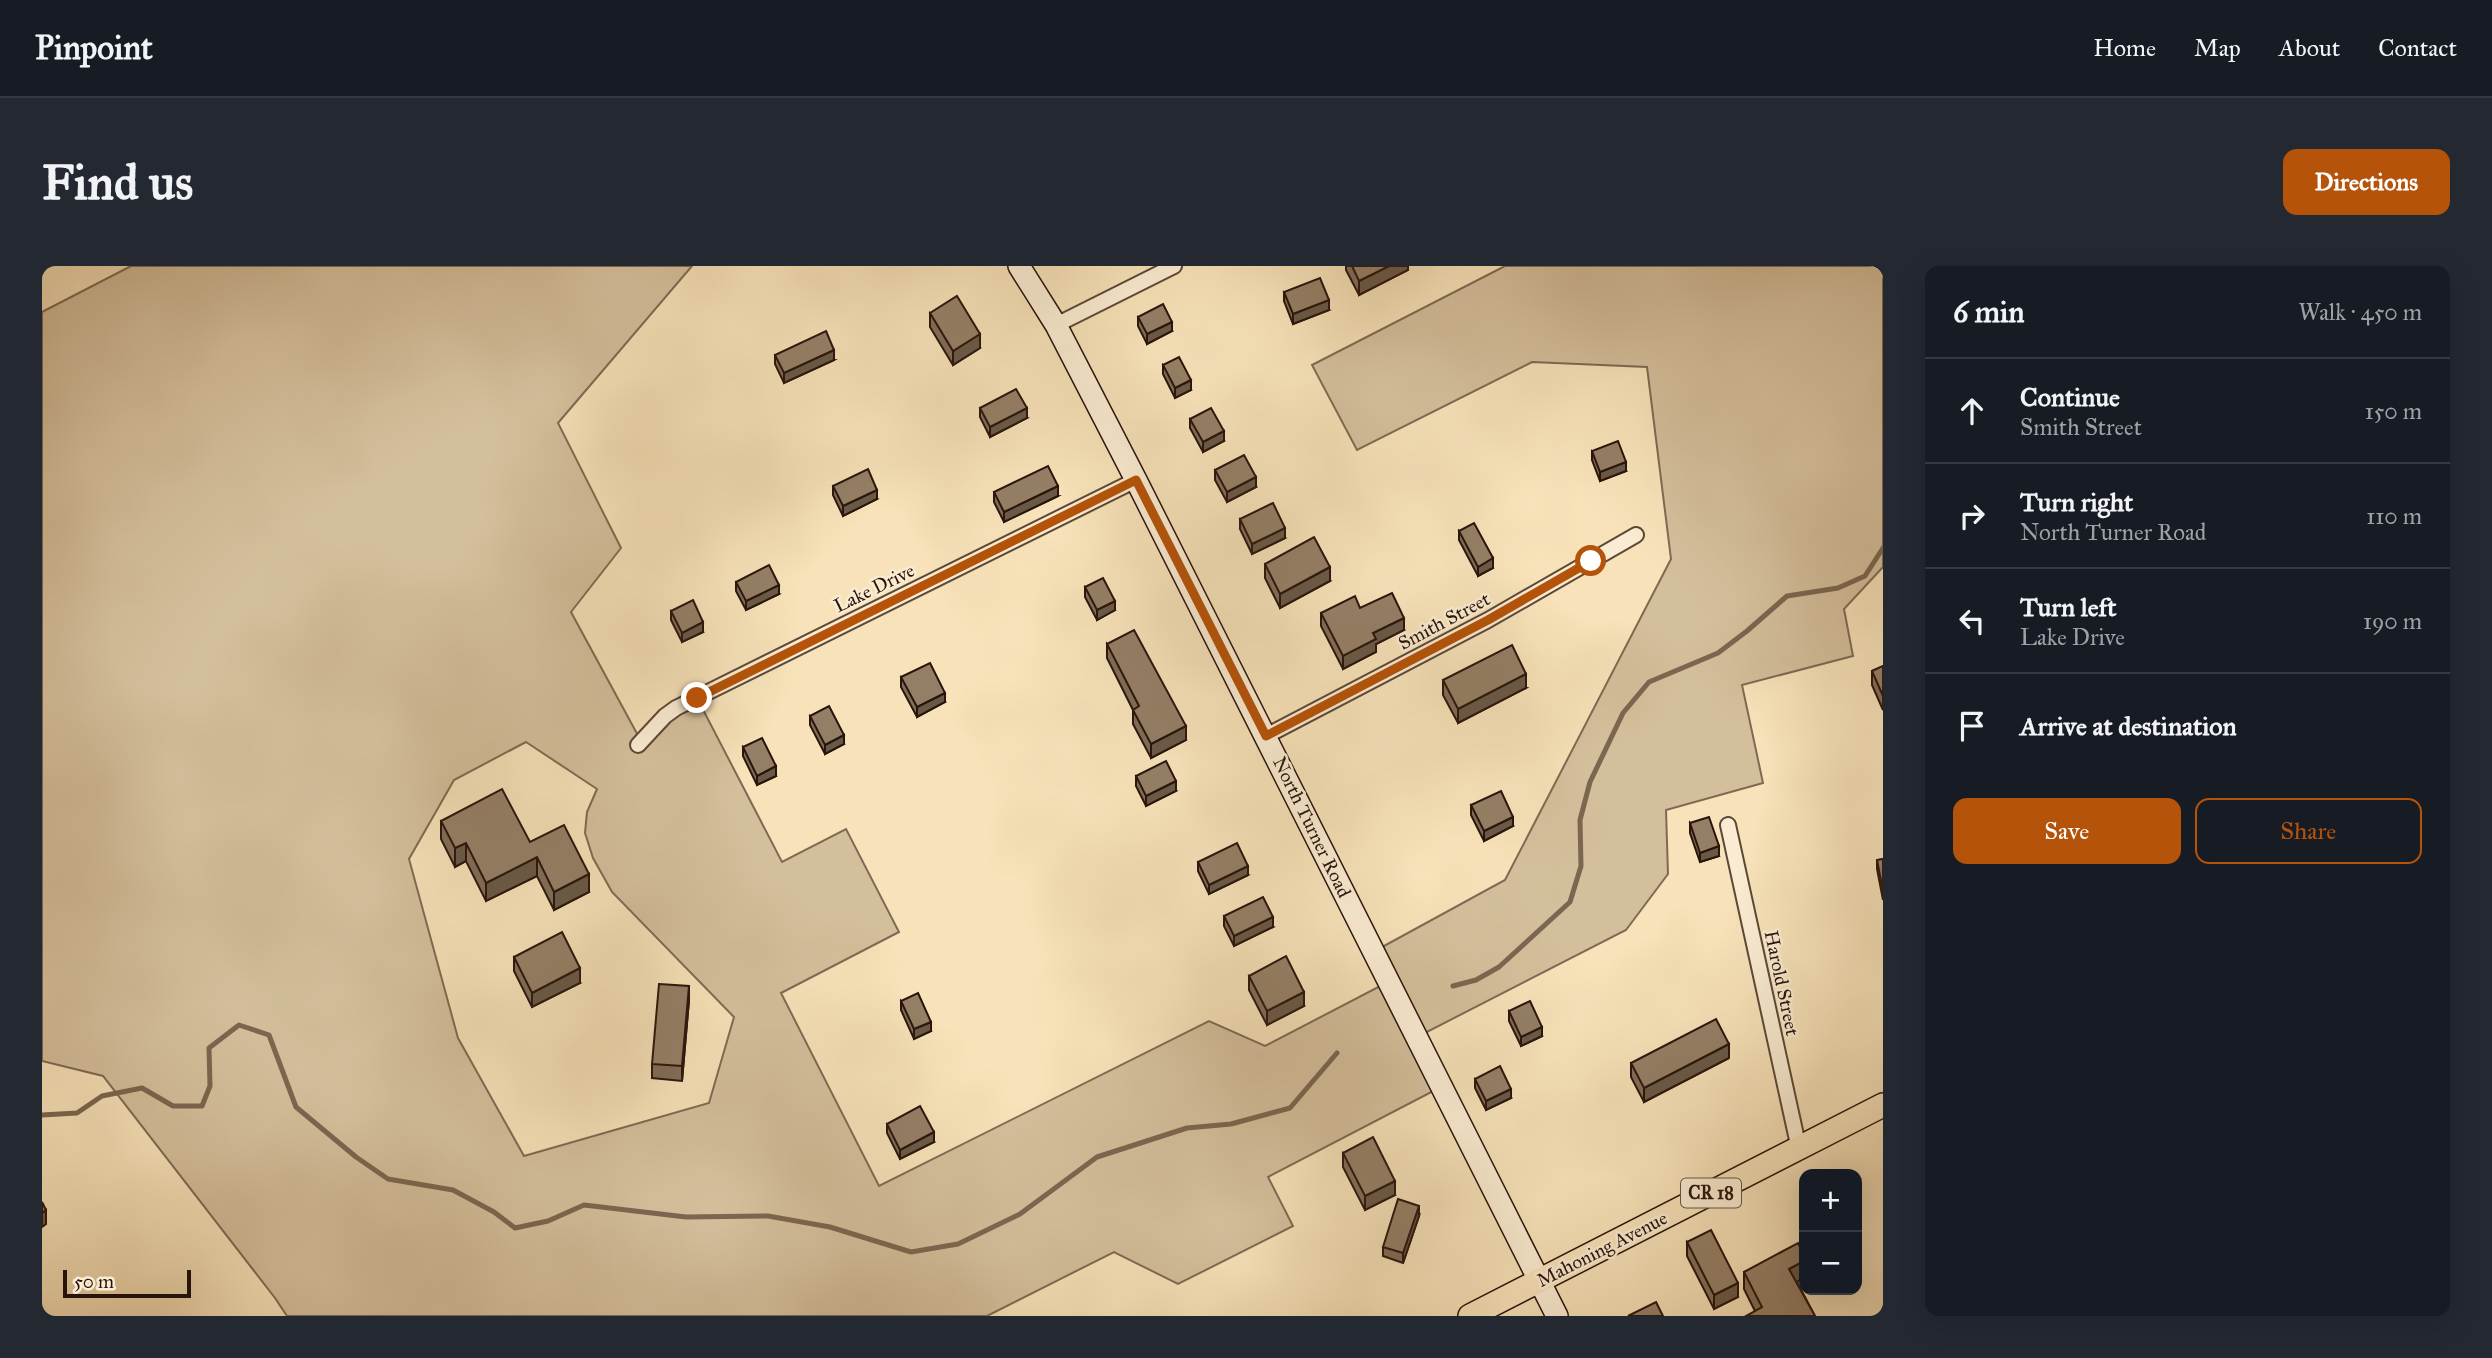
<!DOCTYPE html>
<meta charset="utf-8">
<style>
:root{--surface:#171b24;--page:#242831;--text:#f1f3f6;--muted:#9ea1a6;--line:#363941;--accent:#b45309}
body{margin:0;font-family:"IM FELL Great Primer",serif;background:var(--page);color:var(--text)}
.controls{position:absolute;right:21px;bottom:21px;display:grid;overflow:hidden;border-radius:14px;box-shadow:0 7px 28px #0002}
.controls button{width:63px;height:63px;display:grid;place-items:center;padding:0;border:0;border-bottom:2px solid var(--line);background:var(--surface);color:var(--text);font:35px sans-serif}
.scale{position:absolute;left:21px;bottom:18px;width:128px;box-sizing:border-box;padding-left:7px;border:4px solid #29140c;border-top:0;font-size:19px;line-height:24px;white-space:nowrap;color:#29140c;-webkit-text-stroke:5px #faecd2;paint-order:stroke}
.stop{position:absolute;width:21px;height:21px;margin:-16px;border:5px solid #b45309;border-radius:50%;background:#fff}
.stop.end{background:#b45309;border-color:#fff;box-shadow:0 2px 7px #0008}
.list{margin:0;padding:0;list-style:none}
h2{display:flex;justify-content:space-between;align-items:center;height:91px;margin:0;padding:0 28px;font-size:30px}
h2 small{font-size:23px;font-weight:400;color:var(--muted)}
.list li{display:grid;grid-template-columns:46px 1fr auto;gap:21px;align-items:center;box-sizing:border-box;height:105px;padding:0 28px;border-top:2px solid var(--line)}
.list b{display:block;font-size:26px;white-space:nowrap}
.list p{margin:0;font-size:23px;white-space:nowrap;color:var(--muted)}
.list em{font-size:23px;font-style:normal;color:var(--muted)}
.actions{display:flex;gap:14px;padding:21px 28px}
.actions a{flex:1;padding:16px 0;border:2px solid var(--accent);border-radius:14px;text-align:center;font-size:24px;color:var(--accent)}
.actions .main{background:var(--accent);color:#fff}
.icon{flex:none;width:38px;height:38px;fill:none;stroke:currentColor;stroke-width:2;stroke-linecap:round;stroke-linejoin:round}
.map{position:relative;flex:none;width:1841px;height:1050px;overflow:hidden;border-radius:14px}
header{display:flex;align-items:center;gap:42px;box-sizing:border-box;height:98px;padding:0 35px;background:var(--surface);border-bottom:2px solid var(--line)}
header strong{font-size:33px}
nav{display:flex;gap:38px;margin-inline-start:auto;font-size:24px}
.intro{display:flex;align-items:center;justify-content:space-between;box-sizing:border-box;height:168px;padding:0 42px}
h1{margin:0;font-size:49px}
.button{padding:18px 32px;border-radius:14px;background:var(--accent);color:#fff;font-size:24px;font-weight:700}
main{display:flex;gap:42px;padding:0 42px}
aside{flex:1;background:var(--surface);border-radius:14px;box-shadow:0 7px 28px #0002}
.map>svg:first-child{display:block}
.green{fill:#d4bf9c;stroke:#7e6a54;stroke-width:2;fill-rule:evenodd}
.lines{fill:none;stroke-linecap:round;stroke-linejoin:round}
.stream{stroke:#7b6650;stroke-width:5}
.street-casing{stroke:#5c4837;stroke-width:18}
.secondary-casing{stroke:#29140c;stroke-width:24}
.primary-casing{stroke:#29140c;stroke-width:26}
.street{stroke:#faecd2;stroke-width:14}
.secondary{stroke:#faecd2;stroke-width:21}
.primary{stroke:#f7e2b9;stroke-width:23}
.wall{fill:#7f6d58;stroke:#29140c;stroke-width:2}
.shaded-wall{fill:#685947;stroke:#29140c;stroke-width:2}
.building{fill:#947f66;stroke:#29140c;stroke-width:2}
.route{stroke:#b45309;stroke-width:9}
.labels{text-anchor:middle;dominant-baseline:central;stroke-width:5;stroke-linejoin:round;paint-order:stroke}
.shield{fill:#faecd2;stroke:#685547;stroke-width:2}
.shield-label{font-size:18px;font-weight:bold;fill:#29140c}
.street-label{font-size:19px;fill:#29140c;stroke:#faecd2}
</style>
<header>
<strong>Pinpoint</strong>
<nav><a>Home</a><a>Map</a><a>About</a><a>Contact</a></nav>
</header>
<div class="intro"><h1>Find us</h1><a class="button">Directions</a></div>
<main>
<div class="map">
<svg width="1841" height="1050" viewBox="0 0 1841 1050">
<rect width="100%" height="100%" fill="#f7e2b9"/>
<filter id="stains"><feTurbulence type="fractalNoise" baseFrequency=".00286" numOctaves="4"/><feColorMatrix values="0 0 0 0 .2 0 0 0 0 .09 0 0 0 0 .02 0 0 0 .5 -.17"/></filter>
<radialGradient id="worn" r=".72"><stop offset=".6" stop-color="#630" stop-opacity="0"/><stop offset="1" stop-color="#630" stop-opacity=".3"/></radialGradient>
<!-- green -->
<path class="green" d="M89 0H650L516 157 579 282 529 346 599 475 655 432 740 596 804 563 857 666 739 727 837 920 1167 755 1223 780 1346 716 1331 686 1463 614 1629 293 1605 101 1490 96 1315 184 1270 99 1463 0H1841V301L1802 343 1811 390 1700 419 1721 517 1624 544 1626 608 1584 664 1375 771 1399 821 1226 911 1251 960 1136 1018 1072 986 945 1050H245L233 1032 61 810 0 795V46ZM484 476 555 523 545 546 543 567 551 592 570 626 692 751 667 837 482 890 416 772 367 593 412 514Z"/>
<g class="lines">
<!-- stream -->
<g class="stream">
<path d="M1411 720 1434 714 1457 701 1528 636 1539 600 1538 554 1548 516 1581 447 1607 416 1676 387 1705 365 1745 330 1796 322 1823 310 1841 282"/>
<path d="M0 849 35 847 60 830 100 822 131 840H160L168 820 167 782 197 759 227 769 254 841 314 891 346 913 411 924 452 946 473 962 506 955 542 939 644 951 726 950 788 961 869 986 916 978 978 948 1055 891 1145 862 1189 858 1248 842 1295 787"/>
</g>
<!-- street casing -->
<g class="street-casing">
<g id="street">
<path d="M1014 59 1132 0"/>
<path d="M1224 470 1446 354 1594 269"/>
<path d="M596 479 623 450 634 442 1094 214"/>
<path d="M1686 559 1757 883"/>
</g>
</g>
<!-- secondary casing -->
<g class="secondary-casing">
<path id="secondary" d="M977 0 1014 59 1094 214 1515 1050"/>
</g>
<!-- primary casing -->
<g class="primary-casing">
<path id="primary" d="M1428 1050 1841 839"/>
</g>
<!-- street -->
<use href="#street" class="street"/>
<!-- secondary -->
<use href="#secondary" class="secondary"/>
<!-- primary -->
<use href="#primary" class="primary"/>
</g>
<!-- wall -->
<g class="wall">
<path d="M1304 0H1366V4L1317 29 1304 4Z"/>
<path d="M1242 26 1287 44 1251 58 1242 35Z"/>
<path d="M888 47 938 82 911 99 888 61Z"/>
<path d="M1096 51 1130 65 1105 78 1096 60Z"/>
<path d="M733 89 792 94 742 117 733 98Z"/>
<path d="M1121 99 1149 124 1133 132 1121 108Z"/>
<path d="M938 142 985 152 948 171 938 151Z"/>
<path d="M1148 153 1182 175 1161 186 1148 162Z"/>
<path d="M1550 185 1584 205 1558 215 1550 194Z"/>
<path d="M1173 204 1214 221 1185 236 1173 214Z"/>
<path d="M791 220 835 233 801 250 791 229Z"/>
<path d="M952 226 1016 230 962 256 952 236Z"/>
<path d="M1198 253 1243 272 1210 288 1198 263Z"/>
<path d="M1417 265 1451 302 1436 310 1417 274Z"/>
<path d="M1223 298 1288 315 1238 342 1223 312Z"/>
<path d="M694 316 737 328 704 344 694 325Z"/>
<path d="M1043 321 1073 344 1055 354 1043 331Z"/>
<path d="M1318 342 1362 364 1334 378V386L1301 403 1279 360V347Z"/>
<path d="M629 345 661 366 640 376 629 354Z"/>
<path d="M1065 378 1144 474 1109 492 1091 458V444L1065 392Z"/>
<path d="M1841 400V444L1830 419V405Z"/>
<path d="M859 411 903 436 875 451 859 421Z"/>
<path d="M1401 414 1484 422 1416 457 1401 429Z"/>
<path d="M768 450 802 478 783 488 768 459Z"/>
<path d="M701 481 734 510 715 519 701 490Z"/>
<path d="M1094 510 1134 525 1104 540 1094 520Z"/>
<path d="M1429 539 1471 560 1442 575 1429 549Z"/>
<path d="M399 555 488 576 547 626 512 644 495 610 444 635 424 595 413 601 399 573Z"/>
<path d="M1648 557 1677 590 1658 596 1648 567Z"/>
<path d="M1841 593V634L1835 603V594Z"/>
<path d="M1156 596 1206 609 1167 628 1156 605Z"/>
<path d="M1182 650 1231 661 1192 680 1182 660Z"/>
<path d="M472 691 538 717 490 741 472 705Z"/>
<path d="M1207 710 1262 740 1225 759 1207 724Z"/>
<path d="M647 734 640 815 610 812V798Z"/>
<path d="M859 735 889 765 872 773 859 744Z"/>
<path d="M1467 745 1500 770 1479 780 1467 755Z"/>
<path d="M1687 792 1602 836 1589 811V797Z"/>
<path d="M1433 813 1469 832 1444 844 1433 822Z"/>
<path d="M845 858 892 876 858 893 845 867Z"/>
<path d="M1301 887 1353 929 1323 944 1301 901Z"/>
<path d="M1377 950 1361 997 1341 990V981Z"/>
<path d="M1645 976 1696 1031 1672 1043 1645 990Z"/>
<path d="M1762 989V1012L1755 1016 1773 1050 1713 1045 1702 1023V1006Z"/>
</g>
<!-- shaded-wall -->
<g class="shaded-wall">
<path d="M1347 0H1366V4L1317 29V15Z"/>
<path d="M1287 34V44L1251 58V48Z"/>
<path d="M1130 56V65L1105 78V68Z"/>
<path d="M938 68V82L911 99V85Z"/>
<path d="M792 84V94L742 117V107Z"/>
<path d="M1149 114V124L1133 132V122Z"/>
<path d="M985 142V152L948 171V161Z"/>
<path d="M1182 165V175L1161 186V176Z"/>
<path d="M1584 196V205L1558 215V206Z"/>
<path d="M1214 211V221L1185 236V226Z"/>
<path d="M1016 220V230L962 256V246Z"/>
<path d="M835 224V233L801 250V240Z"/>
<path d="M1243 262V272L1210 288V278Z"/>
<path d="M1451 292V302L1436 310V301Z"/>
<path d="M1288 301V315L1238 342V328Z"/>
<path d="M737 319V328L704 344V335Z"/>
<path d="M1073 335V344L1055 354V344Z"/>
<path d="M1362 352V364L1334 378V386L1301 403V390L1331 367Z"/>
<path d="M661 356V366L640 376V367Z"/>
<path d="M1484 408V422L1416 457V443Z"/>
<path d="M903 427V436L875 451V441Z"/>
<path d="M1144 460V474L1109 492V478Z"/>
<path d="M802 469V478L783 488V479Z"/>
<path d="M734 500V510L715 519V510Z"/>
<path d="M1134 515V525L1104 540V530Z"/>
<path d="M1471 551V560L1442 575V565Z"/>
<path d="M424 577V595L413 601V582Z"/>
<path d="M1677 580V590L1658 596V587Z"/>
<path d="M495 591V610L444 635V617Z"/>
<path d="M1206 600V609L1167 628V619Z"/>
<path d="M547 608V626L512 644V626Z"/>
<path d="M1231 651V661L1192 680V670Z"/>
<path d="M538 702V717L490 741V727Z"/>
<path d="M647 720V734L640 815V800Z"/>
<path d="M1262 726V740L1225 759V745Z"/>
<path d="M889 756V765L872 773V763Z"/>
<path d="M1500 761V770L1479 780V771Z"/>
<path d="M1687 778V792L1602 836V822Z"/>
<path d="M1469 823V832L1444 844V835Z"/>
<path d="M892 866V876L858 893V884Z"/>
<path d="M1353 915V929L1323 944V930Z"/>
<path d="M1377 940V950L1361 997V987Z"/>
<path d="M4 944V958L0 961V947Z"/>
<path d="M1762 995V1012L1747 1020V1003Z"/>
<path d="M1696 1017V1031L1672 1043V1029Z"/>
</g>
<!-- building -->
<g class="building">
<path d="M1310 0H1347L1317 15Z"/>
<path d="M1278 12 1287 34 1251 48 1242 26Z"/>
<path d="M915 30 938 68 911 85 888 47Z"/>
<path d="M1121 38 1130 56 1105 68 1096 51Z"/>
<path d="M784 65 792 84 742 107 733 89Z"/>
<path d="M1137 91 1149 114 1133 122 1121 99Z"/>
<path d="M974 123 985 142 948 161 938 142Z"/>
<path d="M1169 142 1182 165 1161 176 1148 153Z"/>
<path d="M1576 175 1584 196 1558 206 1550 185Z"/>
<path d="M1202 189 1214 211 1185 226 1173 204Z"/>
<path d="M1006 200 1016 220 962 246 952 226Z"/>
<path d="M826 203 835 224 801 240 791 220Z"/>
<path d="M1231 237 1243 262 1210 278 1198 253Z"/>
<path d="M1432 257 1451 292 1436 301 1417 265Z"/>
<path d="M1272 271 1288 301 1238 328 1223 298Z"/>
<path d="M727 299 737 319 704 335 694 316Z"/>
<path d="M1061 312 1073 335 1055 344 1043 321Z"/>
<path d="M1350 327 1362 352 1331 367 1334 373 1301 390 1279 347 1313 330 1318 342Z"/>
<path d="M651 334 661 356 640 367 629 345Z"/>
<path d="M1092 364 1144 460 1109 478 1091 444 1097 440 1065 378Z"/>
<path d="M1470 379 1484 408 1416 443 1401 414Z"/>
<path d="M888 397 903 427 875 441 859 411Z"/>
<path d="M1841 400V430L1830 405Z"/>
<path d="M787 440 802 469 783 479 768 450Z"/>
<path d="M720 472 734 500 715 510 701 481Z"/>
<path d="M1124 495 1134 515 1104 530 1094 510Z"/>
<path d="M460 523 488 576 522 559 547 608 512 626 495 591 444 617 424 577 413 582 399 555Z"/>
<path d="M1459 525 1471 551 1442 565 1429 539Z"/>
<path d="M1667 551 1677 580 1658 587 1648 557Z"/>
<path d="M1195 577 1206 600 1167 619 1156 596Z"/>
<path d="M1841 593V625L1835 594Z"/>
<path d="M1221 631 1231 651 1192 670 1182 650Z"/>
<path d="M520 666 538 702 490 727 472 691Z"/>
<path d="M1244 690 1262 726 1225 745 1207 710Z"/>
<path d="M617 718 647 720 640 800 610 798Z"/>
<path d="M876 727 889 756 872 763 859 735Z"/>
<path d="M1488 735 1500 761 1479 771 1467 745Z"/>
<path d="M1674 753 1687 778 1602 822 1589 797Z"/>
<path d="M1458 800 1469 823 1444 835 1433 813Z"/>
<path d="M878 840 892 866 858 884 845 858Z"/>
<path d="M1331 871 1353 915 1323 930 1301 887Z"/>
<path d="M1356 933 1377 940 1361 987 1341 981Z"/>
<path d="M0 936 4 944 0 947Z"/>
<path d="M1669 964 1696 1017 1672 1029 1645 976Z"/>
<path d="M1756 977 1762 989V995L1747 1003 1773 1050H1704L1720 1041 1702 1006Z"/>
<path d="M1614 1036 1621 1050H1586Z"/>
</g>
<g class="lines">
<!-- route -->
<path class="route" d="M655 432 1094 214 1224 470 1446 354 1549 295"/>
</g>
<g class="labels">
<!-- shield labels -->
<rect class="shield" x="1639" y="912.5" width="60" height="29" rx="5"/>
<g class="shield-label">
<text x="1669" y="927">CR 18</text>
</g>
<!-- street labels -->
<g class="street-label">
<text transform="translate(832 322) rotate(-26)">Lake Drive</text>
<text transform="translate(1402 355) rotate(-28)">Smith Street</text>
<text transform="translate(1270 561) rotate(64)">North Turner Road</text>
<text transform="translate(1740 717) rotate(78)">Harold Street</text>
<text transform="translate(1560 983) rotate(-27)">Mahoning Avenue</text>
</g>
</g>
<rect width="100%" height="100%" filter="url(#stains)"/>
<rect width="100%" height="100%" fill="url(#worn)"/>
</svg>
<div class="controls">
<button>+</button>
<button>−</button>
</div>
<div class="scale">50 m</div>
<div class="stop" style="left:1549px;top:295px"></div>
<div class="stop end" style="left:655px;top:432px"></div>
</div>
<aside>
<h2>6 min<small>Walk · 450 m</small></h2>
<ul class="list">
<li><svg class="icon" aria-label="ahead" viewBox="0 0 24 24"><path d="M12 20V5M6 11l6-6 6 6"/></svg><div><b>Continue</b><p>Smith Street</p></div><em>150 m</em></li>
<li><svg class="icon" aria-label="right" viewBox="0 0 24 24"><path d="M7 20v-9h11M14 6l5 5-5 5"/></svg><div><b>Turn right</b><p>North Turner Road</p></div><em>110 m</em></li>
<li><svg class="icon" aria-label="left" viewBox="0 0 24 24"><path d="M17 20v-9H6M10 6l-5 5 5 5"/></svg><div><b>Turn left</b><p>Lake Drive</p></div><em>190 m</em></li>
<li><svg class="icon" aria-label="arrive" viewBox="0 0 24 24"><path d="M6 21V4h12l-3 4 3 4H6"/></svg><div><b>Arrive at destination</b></div></li>
</ul>
<div class="actions"><a class="main">Save</a><a>Share</a></div>
</aside>
</main>
